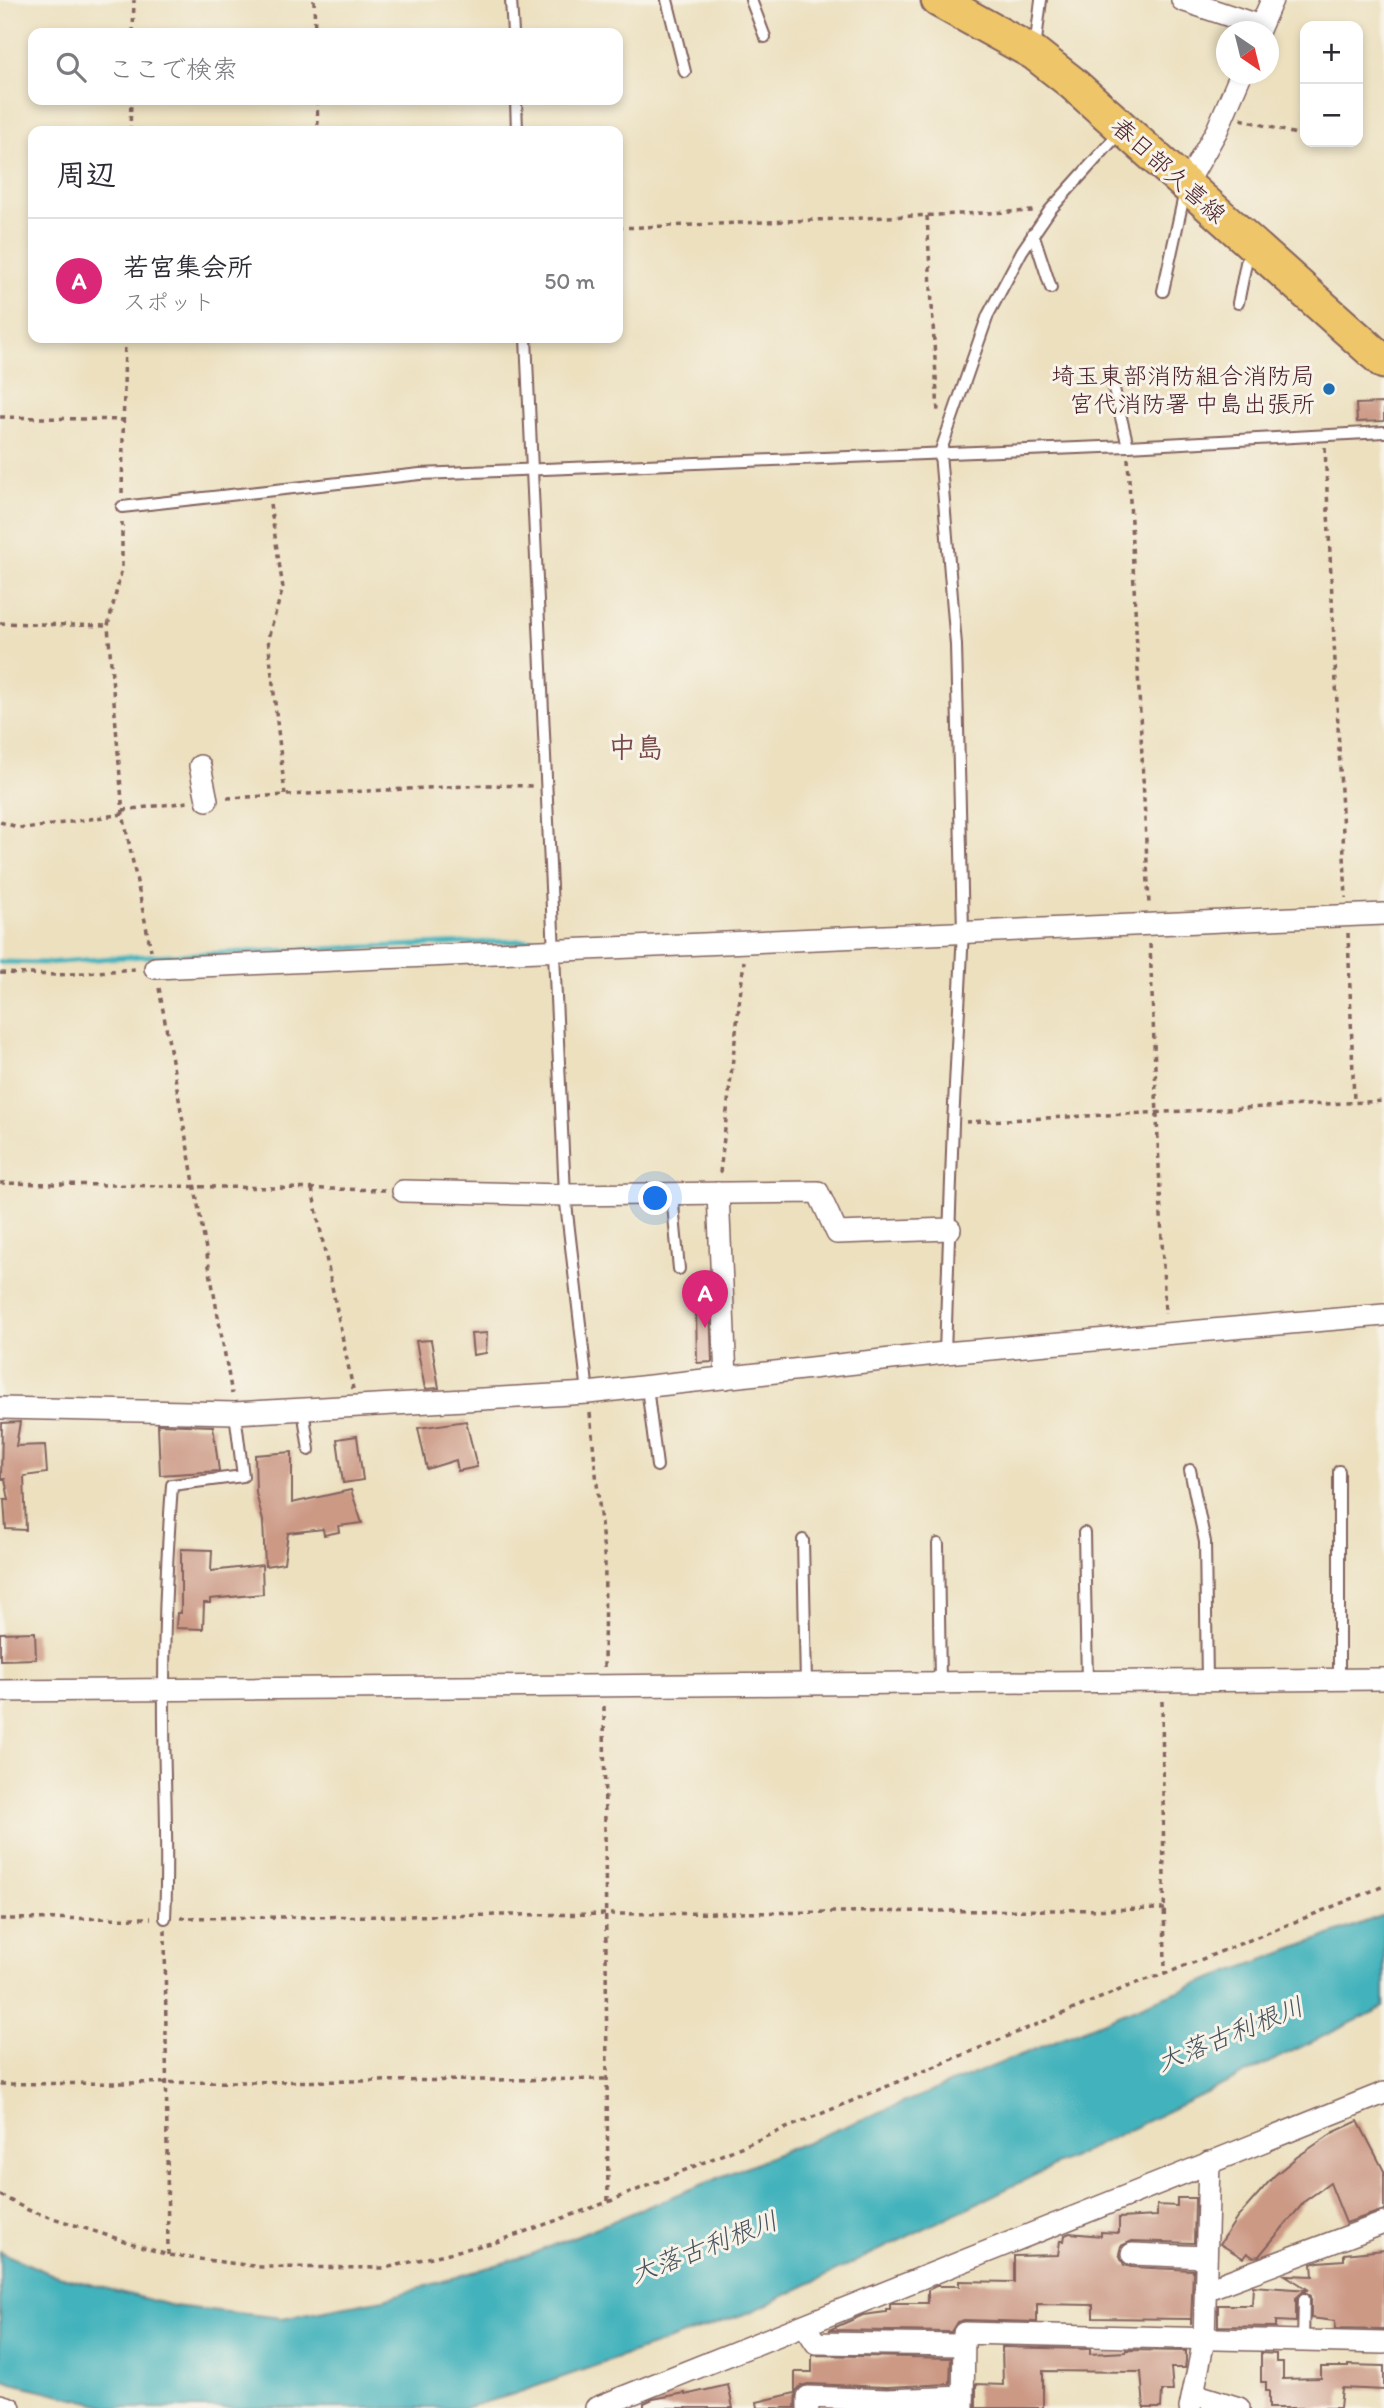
<!DOCTYPE html>
<html lang="ja">
<meta charset="utf-8">
<style>
:root{--surface:#fff;--page:#f7f7f7;--text:#2b2b33;--muted:#7c7c81;--line:#e1e1e2;--accent:#db2777}
body{margin:0;font-family:Itim,"Klee One",sans-serif;background:var(--page);color:var(--text)}
.controls{position:absolute;right:21px;top:21px;display:grid;overflow:hidden;border-radius:14px;box-shadow:0 4px 10px #0003}
.controls button{width:63px;height:63px;display:grid;place-items:center;padding:0;border:0;border-bottom:2px solid var(--line);background:var(--surface);color:var(--text);font:35px sans-serif}
.compass{position:absolute;left:1216px;top:21px;width:63px;height:63px;border-radius:50%;background:var(--surface);box-shadow:0 4px 10px #0003;rotate:145deg}
.you{position:absolute;left:656px;top:1199px;width:24px;height:24px;margin:-18px;border:5px solid #fff;border-radius:50%;background:#1a73e8;box-shadow:0 0 0 10px #1a73e833}
.badge{display:grid;place-items:center;width:46px;height:46px;border-radius:50%;background:var(--accent);color:#fff;font-size:23px;font-weight:700}
.pin{position:absolute;translate:-50% -58px;filter:drop-shadow(0 2px 4px #0008)}
.pin::after{content:'';position:absolute;top:37px;width:24px;height:21px;background:inherit;clip-path:polygon(0 0,100% 0,50% 100%)}
.list{margin:0;padding:0;list-style:none}
h2{display:flex;justify-content:space-between;align-items:center;height:91px;margin:0;padding:0 28px;font-size:30px}
h2 small{font-size:23px;font-weight:400;color:var(--muted)}
.list li{display:grid;grid-template-columns:46px 1fr auto;gap:21px;align-items:center;box-sizing:border-box;height:126px;padding:0 28px;border-top:2px solid var(--line)}
.list b{display:block;font-size:26px;white-space:nowrap}
.list p{margin:0;font-size:23px;white-space:nowrap;color:var(--muted)}
.list em{font-size:23px;font-style:normal;color:var(--muted)}
.icon{flex:none;width:38px;height:38px;fill:none;stroke:currentColor;stroke-width:2;stroke-linecap:round;stroke-linejoin:round}
.map{position:relative;flex:none;width:1384px;height:2408px;overflow:hidden}
.search{position:absolute;background:var(--surface);box-shadow:0 4px 10px #0003;left:28px;top:28px;width:595px;height:77px;display:flex;align-items:center;gap:18px;box-sizing:border-box;padding:0 24px;border-radius:14px;color:var(--muted);font-size:26px}
.panel{position:absolute;background:var(--surface);box-shadow:0 4px 10px #0003;left:28px;top:126px;width:595px;height:217px;border-radius:14px}
.map>svg:first-child{display:block}
.water{fill:#43b2bc;stroke:#466874;stroke-width:2}
.lines{fill:none;stroke-linecap:round;stroke-linejoin:round}
.stream{stroke:#43b2bc;stroke-width:5}
.building{fill:#cc9985}
.service-casing{stroke:#83635f;stroke-width:14}
.minor-casing{stroke:#83635f;stroke-width:24}
.primary-casing{stroke:#83635f;stroke-width:37}
.path{stroke:#83635f;stroke-width:3.5;stroke-dasharray:5 5;stroke-linecap:butt}
.service{stroke:#fff;stroke-width:10}
.minor{stroke:#fff;stroke-width:21}
.primary{stroke:#eec569;stroke-width:33}
.poi-dot{fill:#1f6fb2;stroke:#f7f3e8;stroke-width:2.5}
.labels{text-anchor:middle;dominant-baseline:central;stroke-width:6;stroke-linejoin:round;paint-order:stroke}
.street-label{font-size:24px;fill:#4a1f2b;stroke:#f7f3e8}
.poi-label{font-size:24px;fill:#4a1f2b;stroke:#f7f3e8;text-anchor:end}
.water-label{font-size:26px;font-style:italic;fill:#48525e;stroke:#f7f3e8}
.quarter-label{font-size:28px;font-weight:bold;fill:#784a4a;stroke:#f7f3e8}
</style>
<div class="map">
<svg width="1384" height="2408" viewBox="0 0 1384 2408">
<rect width="100%" height="100%" fill="#f7f3e8"/>
<filter id="ink" filterUnits="userSpaceOnUse"><feTurbulence type="fractalNoise" baseFrequency=".0143" numOctaves="2"/><feDisplacementMap in="SourceGraphic" scale="14" xChannelSelector="R" yChannelSelector="G"/><feConvolveMatrix kernelMatrix="1 2 1 2 8 2 1 2 1" color-interpolation-filters="sRGB"/></filter>
<filter id="wash" filterUnits="userSpaceOnUse"><feTurbulence type="fractalNoise" baseFrequency=".00686" numOctaves="4" result="noise"/><feDisplacementMap in="SourceGraphic" scale="28" xChannelSelector="R" yChannelSelector="G"/><feGaussianBlur stdDeviation="1.57" result="paint"/><feColorMatrix in="noise" values="0 0 0 0 0 0 0 0 0 0 0 0 0 0 0 0 0 1.4 0 .05"/><feComposite in="paint" operator="in"/></filter>
<g filter="url(#wash)">
<rect width="100%" height="100%" fill="#ece0bf"/>
<!-- water -->
<path class="water" d="M1384 1915V2007L753 2311 511 2395 464 2408H116L12 2383 0 2378V2252L51 2274 173 2306 282 2318 384 2299 529 2255 1163 1997Z"/>
<g class="lines">
<!-- stream -->
<path class="stream" d="M0 962 46 963 125 957 615 937"/>
</g>
<g id="blocks">
<!-- building -->
<g class="building">
<path d="M1384 403V421L1357 422 1356 404Z"/>
<path d="M710 1305 712 1362 697 1363 696 1306Z"/>
<path d="M487 1333 486 1353 473 1355 471 1334Z"/>
<path d="M431 1340 439 1388 425 1389 416 1341Z"/>
<path d="M466 1421 477 1467 458 1471 456 1460 427 1469 418 1428Z"/>
<path d="M20 1422 16 1446 45 1445 47 1473 24 1476 26 1530 6 1529 4 1500H9L5 1479H1L2 1423Z"/>
<path d="M158 1424 213 1426 219 1471 160 1475Z"/>
<path d="M357 1436 363 1480 343 1483 337 1439Z"/>
<path d="M292 1452V1503L351 1490 362 1523 338 1526 339 1532 324 1535 323 1529 288 1533 284 1563 265 1566 263 1521 256 1493 255 1455Z"/>
<path d="M181 1549 212 1550 211 1571 262 1565 263 1594 210 1599V1603H204L203 1629 176 1628 177 1613H181Z"/>
<path d="M35 1632 36 1659 0 1660V1633Z"/>
<path d="M1358 2121 1384 2171V2210L1346 2223 1330 2183 1305 2201 1259 2256 1253 2257 1247 2253 1243 2258 1220 2244 1237 2218 1274 2176 1297 2157 1334 2132Z"/>
<path d="M1177 2198H1195L1194 2243 1132 2241 1121 2246 1119 2254 1124 2265 1131 2267 1193 2270 1191 2325V2319L1093 2318V2305L1037 2304V2322L964 2320 957 2322 951 2332 829 2330 863 2315 886 2312V2309H890V2304L893 2303H928V2290L936 2286H959V2281L1014 2282V2256L1058 2255 1060 2241H1064L1065 2235 1070 2233 1101 2236V2232L1119 2233V2218L1157 2216V2205L1177 2206Z"/>
<path d="M1384 2250V2330L1335 2329V2321L1311 2318V2296L1304 2291 1296 2298V2322L1276 2321V2327L1218 2326V2305H1252L1253 2286 1309 2290 1285 2275 1313 2276 1312 2264 1318 2262 1344 2260V2254Z"/>
<path d="M1002 2347 1090 2349V2354L1126 2352V2350L1186 2351V2361L1185 2368H1171L1173 2391H1162L1161 2408H1144L1141 2372 1043 2371V2408H976V2384L1003 2385Z"/>
<path d="M1261 2353 1276 2354V2362H1283V2379L1321 2378V2367H1348V2365L1384 2366V2390L1342 2388 1340 2408H1269V2391H1266V2382H1261Z"/>
<path d="M812 2355 951 2358 950 2384 887 2387 808 2384 801 2386 796 2391 795 2408H758L757 2402 795 2393V2372H812Z"/>
<path d="M728 2385 733 2408H644V2403L653 2399 685 2393V2395Z"/>
</g>
</g>
</g>
<g filter="url(#ink)">
<use href="#blocks" fill-opacity="0" stroke="#83635f" stroke-width="2"/>
<g class="lines">
<!-- service casing -->
<g class="service-casing">
<g id="service">
<path d="M511 0 513 33"/>
<path d="M667 0 685 72"/>
<path d="M751 0 765 37"/>
<path d="M1035 49 1041 0"/>
<path d="M516 100 517 131"/>
<path d="M1033 233 1051 288"/>
<path d="M1163 291 1185 191"/>
<path d="M1238 303 1246 263 1253 249"/>
<path d="M526 338 565 1195 588 1393"/>
<path d="M1112 381 1128 446"/>
<path d="M122 507 420 474 1128 446 1384 432"/>
<path d="M672 1194 679 1269"/>
<path d="M945 1353 953 1123 963 931 956 645 940 453 988 315 1022 251 1050 210 1121 131"/>
<path d="M647 1387 657 1466"/>
<path d="M303 1409 309 1450"/>
<path d="M1190 1470 1205 1542 1207 1681"/>
<path d="M1339 1471V1679"/>
<path d="M1084 1533 1087 1682"/>
<path d="M803 1540 806 1684"/>
<path d="M938 1544 940 1683"/>
<path d="M165 1918C169 1841 163 1765 164 1688 164 1620 167 1553 172 1485L243 1476 235 1413"/>
<path d="M1303 2341 1304 2299"/>
</g>
</g>
<!-- minor casing -->
<g class="minor-casing">
<g id="minor">
<path d="M1182 0 1260 26"/>
<path d="M1258 32 1272 0"/>
<path d="M1186 185 1217 130 1241 74"/>
<path d="M200 766 207 800"/>
<path d="M155 968 1384 914"/>
<path d="M403 1191 565 1195 818 1192 837 1233 950 1229"/>
<path d="M718 1193 726 1378"/>
<path d="M0 1408 235 1413 588 1393 945 1353 1384 1315"/>
<path d="M0 1691 1384 1679"/>
<path d="M1132 2254 1206 2257"/>
<path d="M1205 2290 1384 2223"/>
<path d="M805 2326 816 2343 964 2345"/>
<path d="M1194 2394 1239 2408"/>
<path d="M0 2405 10 2408"/>
<path d="M596 2408 1384 2093"/>
<path d="M808 2408V2397L887 2400 963 2397"/>
<path d="M963 2408 964 2333 1384 2343"/>
<path d="M1190 2408 1204 2340 1209 2162"/>
</g>
</g>
<!-- primary casing -->
<g class="primary-casing">
<path id="primary" d="M938 0 1034 53 1071 82 1384 362"/>
</g>
<!-- path -->
<g class="path">
<path d="M314 0 315 33"/>
<path d="M133 33 134 0"/>
<path d="M317 100 318 131"/>
<path d="M1241 119 1303 136"/>
<path d="M130 131 131 100"/>
<path d="M927 216 938 413"/>
<path d="M618 228 1034 211"/>
<path d="M0 417 123 420"/>
<path d="M1325 447 1346 898"/>
<path d="M1128 458 1149 905"/>
<path d="M122 493 125 338"/>
<path d="M270 504 283 588 268 638 285 795"/>
<path d="M122 522V568L108 626 123 814 151 950"/>
<path d="M0 623 108 626"/>
<path d="M227 798 486 785 534 786"/>
<path d="M123 810 188 802"/>
<path d="M0 822 25 829 123 814"/>
<path d="M1348 933 1354 1102"/>
<path d="M1150 944 1165 1314"/>
<path d="M0 973 58 975 136 969"/>
<path d="M159 988 232 1394"/>
<path d="M966 1122 1384 1101"/>
<path d="M720 1173 744 961"/>
<path d="M0 1183 386 1190"/>
<path d="M312 1189 353 1389"/>
<path d="M590 1413 605 1564 604 1667"/>
<path d="M1162 1701 1165 1974"/>
<path d="M604 1706 608 2202"/>
<path d="M180 1918 1165 1909"/>
<path d="M0 1919 151 1918"/>
<path d="M165 1930 168 2255"/>
<path d="M0 2084 608 2079"/>
<path d="M0 2195 28 2210 168 2255 261 2267 385 2268 496 2242 608 2202 1139 1982 1165 1974 1384 1886"/>
</g>
<!-- service -->
<use href="#service" class="service"/>
<!-- minor -->
<use href="#minor" class="minor"/>
<!-- primary -->
<use href="#primary" class="primary"/>
</g>
</g>
<!-- markers -->
<circle class="poi-dot" cx="1329" cy="389" r="7"/>
<g class="labels">
<!-- street labels -->
<g class="street-label">
<text transform="translate(1169 170) rotate(42)">春日部久喜線</text>
</g>
<!-- poi labels -->
<g class="poi-label">
<text x="1315" y="375">埼玉東部消防組合消防局<tspan x="1315" dy="28">宮代消防署 中島出張所</tspan></text>
</g>
<!-- water labels -->
<g class="water-label">
<text transform="translate(1230 2034) rotate(-22)">大落古利根川</text>
<text transform="translate(704 2247) rotate(-21)">大落古利根川</text>
</g>
<!-- quarter labels -->
<g class="quarter-label">
<text x="636" y="747">中島</text>
</g>
</g>
</svg>
<div class="controls">
<button>+</button>
<button>−</button>
</div>
<svg class="compass" viewBox="-18 -18 36 36"><path d="M0-13l5 13h-10z" fill="#e53935"/><path d="M0 13l5-13h-10z" fill="#7c7c81"/></svg>
<div class="you"></div>
<div class="pin badge" style="left:705px;top:1328px">A</div>
<div class="search"><svg class="icon" aria-label="search" viewBox="0 0 24 24"><circle cx="10" cy="10" r="6"/><path d="M15 15l6 6"/></svg>ここで検索</div>
<section class="panel">
<h2>周辺<small></small></h2>
<ul class="list">
<li><span class="badge">A</span><div><b>若宮集会所</b><p>スポット</p></div><em>50 m</em></li>
</ul>
</section>
</div>
